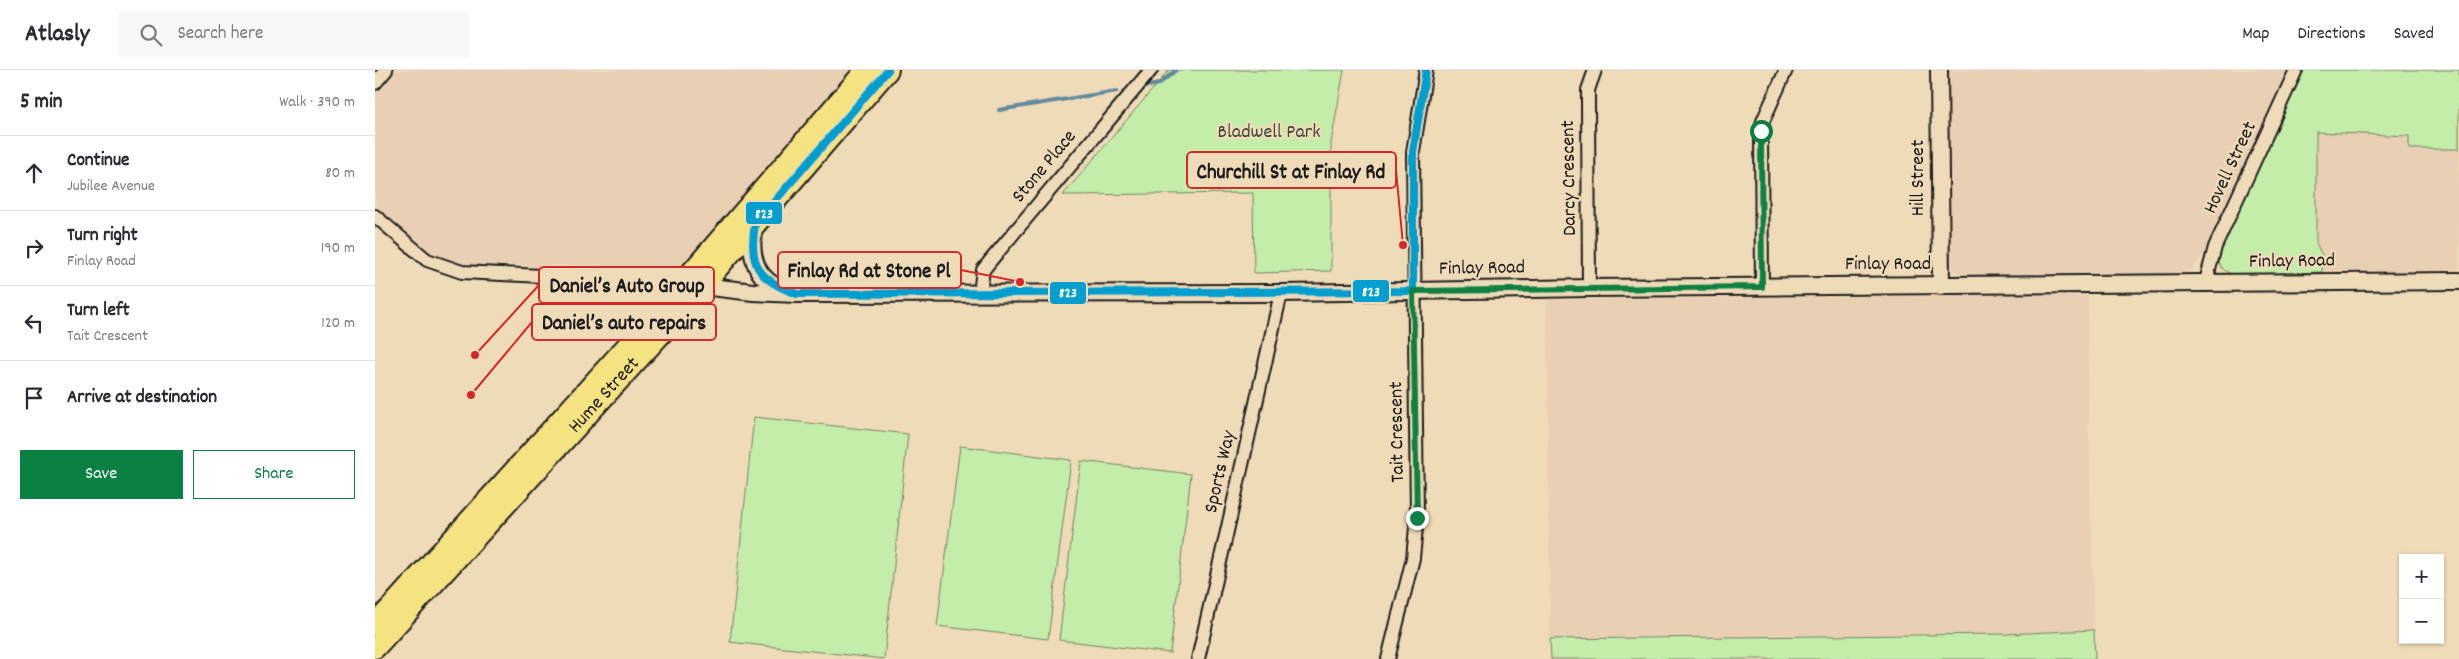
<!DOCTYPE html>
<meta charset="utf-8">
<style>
:root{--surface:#fff;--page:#f7f7f7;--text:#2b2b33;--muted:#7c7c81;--line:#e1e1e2;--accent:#0b8043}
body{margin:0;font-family:Dekko,sans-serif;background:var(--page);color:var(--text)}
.controls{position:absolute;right:15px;bottom:15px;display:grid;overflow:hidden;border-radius:0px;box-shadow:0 1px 4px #0004}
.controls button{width:45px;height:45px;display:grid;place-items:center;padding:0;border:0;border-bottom:1px solid var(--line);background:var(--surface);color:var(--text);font:25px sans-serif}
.stop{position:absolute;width:15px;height:15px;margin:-11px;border:4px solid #0b8043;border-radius:50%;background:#fff}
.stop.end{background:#0b8043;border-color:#fff;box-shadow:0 1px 5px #0008}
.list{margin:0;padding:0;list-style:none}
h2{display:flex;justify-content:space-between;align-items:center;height:65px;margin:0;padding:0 20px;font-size:21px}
h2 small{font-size:16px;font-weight:400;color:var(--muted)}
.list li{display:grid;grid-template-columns:32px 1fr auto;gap:15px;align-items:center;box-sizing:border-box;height:75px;padding:0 20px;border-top:1px solid var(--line)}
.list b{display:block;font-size:19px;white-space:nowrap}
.list p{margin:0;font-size:16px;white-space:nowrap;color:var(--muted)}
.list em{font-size:16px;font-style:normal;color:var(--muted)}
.actions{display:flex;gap:10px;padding:15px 20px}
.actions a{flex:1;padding:11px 0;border:1px solid var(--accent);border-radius:0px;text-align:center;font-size:18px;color:var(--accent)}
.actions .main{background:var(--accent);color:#fff}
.icon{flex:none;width:28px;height:28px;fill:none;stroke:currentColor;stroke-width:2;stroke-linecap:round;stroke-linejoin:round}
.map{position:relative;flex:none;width:2084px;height:589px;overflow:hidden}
header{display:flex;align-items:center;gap:30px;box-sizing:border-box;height:70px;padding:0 25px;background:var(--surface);border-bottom:1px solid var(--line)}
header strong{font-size:24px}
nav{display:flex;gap:28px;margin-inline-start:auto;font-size:18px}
.search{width:350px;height:45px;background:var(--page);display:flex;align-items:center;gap:12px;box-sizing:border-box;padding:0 18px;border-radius:0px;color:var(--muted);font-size:19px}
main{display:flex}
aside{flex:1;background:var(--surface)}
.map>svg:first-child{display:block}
.built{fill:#e9cfb4}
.green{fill:#c3eda9;stroke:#708462}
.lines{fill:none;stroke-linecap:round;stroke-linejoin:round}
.stream{stroke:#62899c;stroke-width:4}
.minor-casing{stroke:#1c1c1c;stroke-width:16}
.tertiary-casing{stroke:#1c1c1c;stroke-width:20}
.primary-casing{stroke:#1c1c1c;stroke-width:24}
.minor{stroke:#f0dbb9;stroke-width:12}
.tertiary{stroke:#f0dbb9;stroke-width:16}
.primary{stroke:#f5e382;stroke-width:20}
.bus-1-casing{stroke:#f0dbb9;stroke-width:11}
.bus-1{stroke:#049ecf;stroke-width:8}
.route{stroke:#0b8043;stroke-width:6}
.labels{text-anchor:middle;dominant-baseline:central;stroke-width:4.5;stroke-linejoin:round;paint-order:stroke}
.park-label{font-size:20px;fill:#3d4638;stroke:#f0dbb9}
.street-label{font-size:20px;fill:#1c1c1c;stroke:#f0dbb9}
.leader{fill:none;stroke:#d62828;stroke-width:2}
.callout-dot{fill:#d62828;stroke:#f0dbb9;stroke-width:2}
.callout{fill:#f0dbb9;stroke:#d62828;stroke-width:2}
.callout-label{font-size:21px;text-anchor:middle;font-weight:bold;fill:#1c1c1c}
.line-badge{stroke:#f0dbb9;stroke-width:2}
.badge-label{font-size:14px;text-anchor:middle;font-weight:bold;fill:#fff}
</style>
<header>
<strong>Atlasly</strong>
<div class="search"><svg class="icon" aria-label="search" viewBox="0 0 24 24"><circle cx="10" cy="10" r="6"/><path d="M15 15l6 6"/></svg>Search here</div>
<nav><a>Map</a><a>Directions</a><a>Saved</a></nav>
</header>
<main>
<aside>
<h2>5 min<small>Walk · 390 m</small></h2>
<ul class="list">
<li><svg class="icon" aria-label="ahead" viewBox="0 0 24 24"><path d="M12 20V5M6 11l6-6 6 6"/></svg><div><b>Continue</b><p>Jubilee Avenue</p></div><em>80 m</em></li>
<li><svg class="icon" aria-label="right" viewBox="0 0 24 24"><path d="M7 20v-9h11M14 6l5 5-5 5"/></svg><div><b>Turn right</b><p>Finlay Road</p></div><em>190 m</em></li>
<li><svg class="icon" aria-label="left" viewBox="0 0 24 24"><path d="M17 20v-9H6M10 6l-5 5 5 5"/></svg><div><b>Turn left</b><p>Tait Crescent</p></div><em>120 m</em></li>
<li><svg class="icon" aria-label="arrive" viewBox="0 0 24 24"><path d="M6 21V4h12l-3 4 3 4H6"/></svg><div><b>Arrive at destination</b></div></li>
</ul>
<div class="actions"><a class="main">Save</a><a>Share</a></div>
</aside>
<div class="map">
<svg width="2084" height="589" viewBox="0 0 2084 589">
<rect width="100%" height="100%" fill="#f0dbb9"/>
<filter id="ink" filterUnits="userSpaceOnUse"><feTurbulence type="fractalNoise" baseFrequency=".02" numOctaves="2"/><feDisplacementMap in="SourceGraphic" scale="10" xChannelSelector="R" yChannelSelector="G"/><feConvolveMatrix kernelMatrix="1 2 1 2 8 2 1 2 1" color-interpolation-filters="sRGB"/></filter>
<g filter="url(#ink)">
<!-- built -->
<g class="built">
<path d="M19 0H478L316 188 308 194 298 197 260 198 216 195 89 196 72 192 56 182 0 135V22Z"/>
<path d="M1572 0H1912L1828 186 1816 200 1804 204 1591 207 1579 201 1573 187Z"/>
<path d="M1941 61 2034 66V79H2084V200L1947 202V185L1941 173Z"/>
<path d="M1713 224V329L1719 560 1631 564 1175 569 1172 230Z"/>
</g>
<!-- green -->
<g class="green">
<path d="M794 0H969L956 73V201L879 203 878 123 688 125Z"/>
<path d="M1929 0H2084V79H2034V66L1941 62V173L1947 185V202L1860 205C1838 198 1843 187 1849 168Z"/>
<path d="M379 347 533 364 509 589 355 572Z"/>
<path d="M585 376 696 390 673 569 562 556Z"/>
<path d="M706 391 816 404 795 583 684 570Z"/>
<path d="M1719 560 1720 589H1176L1175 569 1631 564Z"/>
</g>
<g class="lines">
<!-- stream -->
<g class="stream">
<path d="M773 16 784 14 801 0"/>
<path d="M624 40 742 21"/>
</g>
<!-- minor casing -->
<g class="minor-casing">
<g id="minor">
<path d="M0 13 11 0"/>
<path d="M0 146 52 190 87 202 307 213"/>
<path d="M1830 215 1840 177 1921 0"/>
<path d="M1387 217 1386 61 1388 51 1411 0"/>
<path d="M1214 218 1213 31V20L1220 0"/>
<path d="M605 223 608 200 616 190 776 0"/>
<path d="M823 589 906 223"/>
<path d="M1013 589 1038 488 1042 447 1038 82 1051 0"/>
</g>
</g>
<!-- tertiary casing -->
<g class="tertiary-casing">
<g id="tertiary">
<path d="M1564 0 1566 216"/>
<path d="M380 154C373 184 379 211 412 221"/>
<path d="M319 215 378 222 422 224 906 223 1214 218 2084 211"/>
</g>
</g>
<!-- primary casing -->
<g class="primary-casing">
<g id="primary">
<path d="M0 555 271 255 491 0"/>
<path id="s1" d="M0 578 286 264 513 0"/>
</g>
</g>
<!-- minor -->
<use href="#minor" class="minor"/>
<!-- tertiary -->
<use href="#tertiary" class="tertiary"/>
<!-- primary -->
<use href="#primary" class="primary"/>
<!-- bus-1 casing -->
<g class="bus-1-casing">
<path id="bus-1" d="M513 0 380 154C373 195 383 210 422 224L1038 221V82L1051 0"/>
</g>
<!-- bus-1 -->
<use href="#bus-1" class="bus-1"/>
</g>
</g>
<g class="lines" filter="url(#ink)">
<!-- route -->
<path class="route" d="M1042 448 1038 221 1387 217 1386 61"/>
</g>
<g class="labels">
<!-- park labels -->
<g class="park-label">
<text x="894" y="63">Bladwell Park</text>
</g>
<!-- street labels -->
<g class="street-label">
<text transform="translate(670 97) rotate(-50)">Stone Place</text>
<text transform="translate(1856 98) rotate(-65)">Hovell Street</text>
<text transform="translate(1195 108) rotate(-91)">Darcy Crescent</text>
<text transform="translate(1544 108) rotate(-90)">Hill Street</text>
<text transform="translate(1917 192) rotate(-1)">Finlay Road</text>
<text x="1513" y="195">Finlay Road</text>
<text transform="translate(1107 199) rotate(-1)">Finlay Road</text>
<text stroke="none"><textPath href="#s1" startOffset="341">Hume Street</textPath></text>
<text transform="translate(1023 362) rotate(-91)">Tait Crescent</text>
<text transform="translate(846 402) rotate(-77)">Sports Way</text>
</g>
</g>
<!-- callouts -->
<path class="leader" d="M1028 175L1021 100M645 212L586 200M100 285L164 215M96 325L157 252"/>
<g class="callout-dot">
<circle cx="1028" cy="175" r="5"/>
<circle cx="645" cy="212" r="5"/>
<circle cx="100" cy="285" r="5"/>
<circle cx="96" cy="325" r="5"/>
</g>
<g class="callout">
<rect x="812" y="82" width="209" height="36" rx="5"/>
<rect x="403" y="182" width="183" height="36" rx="5"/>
<rect x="164" y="197" width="175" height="36" rx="5"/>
<rect x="157" y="234" width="184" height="36" rx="5"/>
</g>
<g class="callout-label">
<text x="916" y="108">Churchill St at Finlay Rd</text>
<text x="494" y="207">Finlay Rd at Stone Pl</text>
<text x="252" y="222">Daniel’s Auto Group</text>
<text x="249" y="259">Daniel’s auto repairs</text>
</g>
<g class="line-badge">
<rect x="370" y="131" width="38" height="24" rx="5" fill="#049ecf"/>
<rect x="977" y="209" width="38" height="24" rx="5" fill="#049ecf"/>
<rect x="674" y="211" width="38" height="24" rx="5" fill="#049ecf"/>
</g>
<g class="badge-label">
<text x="389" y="148">823</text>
<text x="996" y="226">823</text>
<text x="693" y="227">823</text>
</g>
</svg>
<div class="controls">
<button>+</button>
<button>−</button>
</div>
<div class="stop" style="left:1386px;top:61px"></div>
<div class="stop end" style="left:1042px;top:448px"></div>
</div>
</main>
